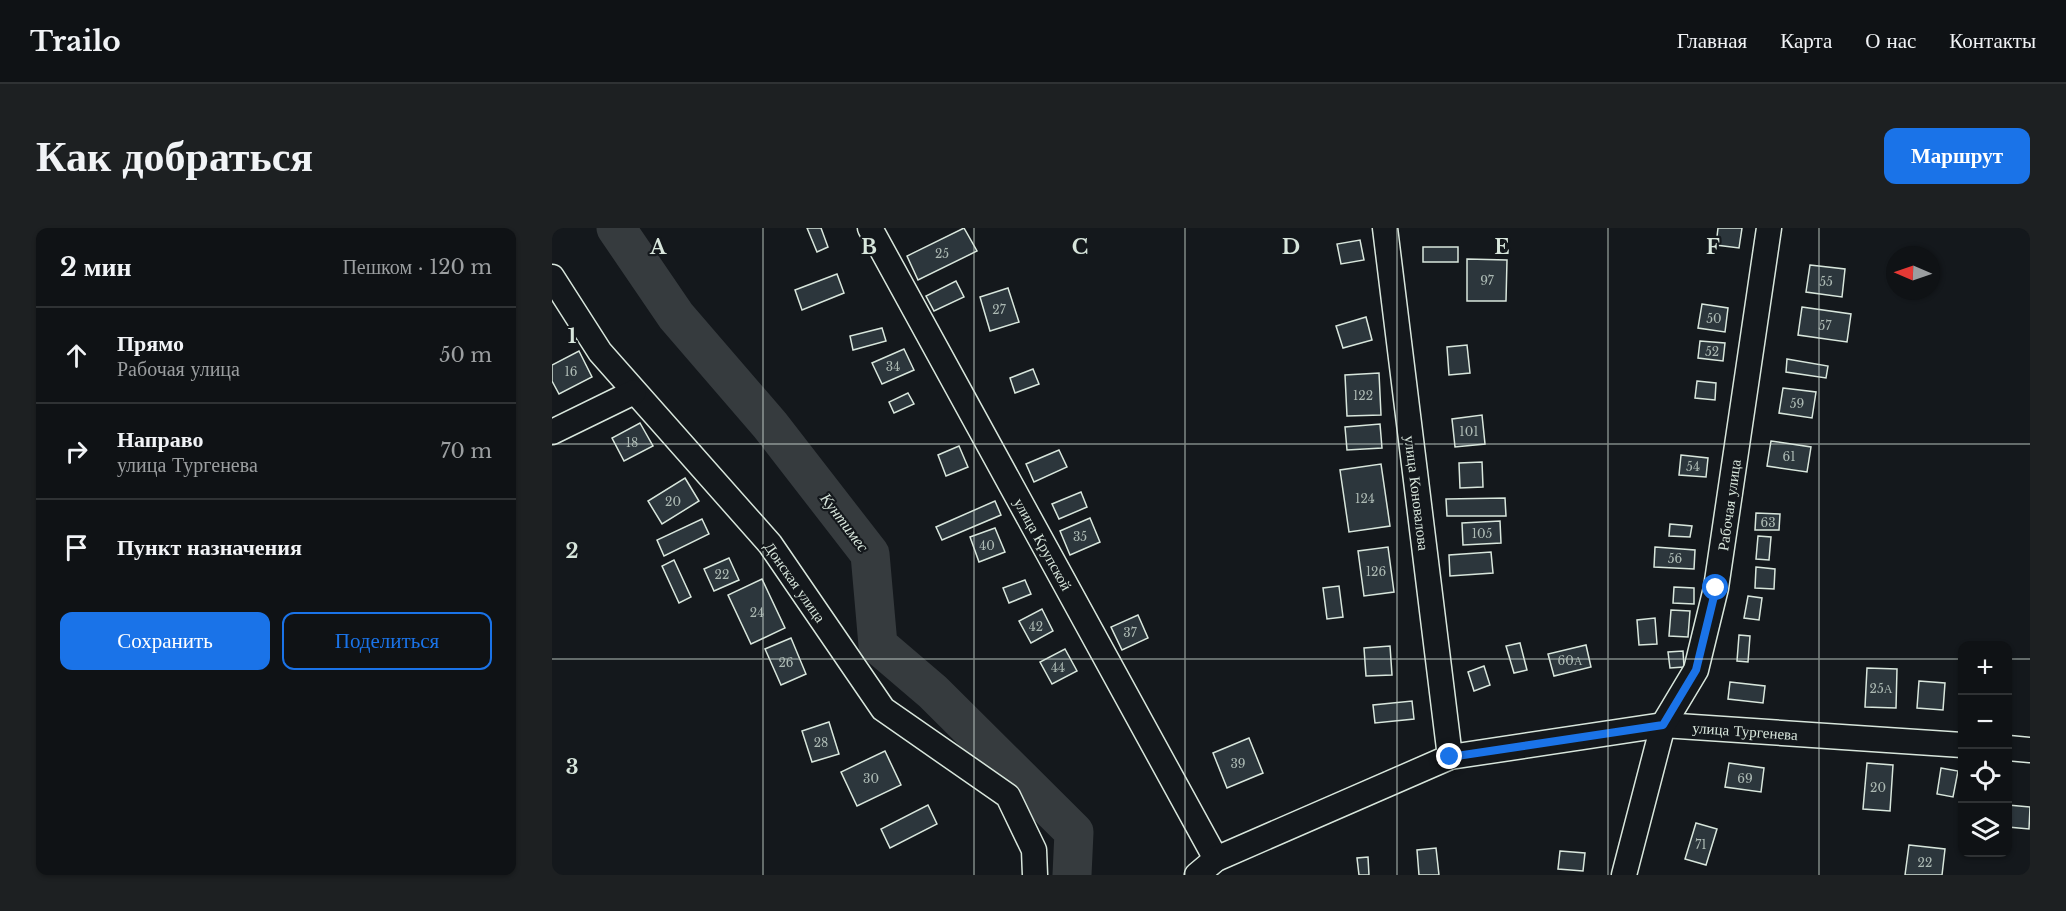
<!DOCTYPE html>
<html lang="ru">
<meta charset="utf-8">
<style>
:root{--surface:#0f1215;--page:#1d2022;--text:#f1f3f6;--muted:#9b9ea0;--line:#2f3234;--accent:#1a73e8}
body{margin:0;font-family:"Libre Baskerville",serif;background:var(--page);color:var(--text)}
.controls{position:absolute;right:18px;bottom:18px;display:grid;overflow:hidden;border-radius:12px;box-shadow:0 2px 4px #0004}
.controls button{width:54px;height:54px;display:grid;place-items:center;padding:0;border:0;border-bottom:2px solid var(--line);background:var(--surface);color:var(--text);font:30px sans-serif}
.compass{position:absolute;left:1334px;top:18px;width:54px;height:54px;border-radius:50%;background:var(--surface);box-shadow:0 2px 4px #0004;rotate:272deg}
.stop{position:absolute;width:18px;height:18px;margin:-14px;border:4px solid #1a73e8;border-radius:50%;background:#fff}
.stop.end{background:#1a73e8;border-color:#fff;box-shadow:0 2px 6px #0008}
.list{margin:0;padding:0;list-style:none}
h2{display:flex;justify-content:space-between;align-items:center;height:78px;margin:0;padding:0 24px;font-size:26px}
h2 small{font-size:20px;font-weight:400;color:var(--muted)}
.list li{display:grid;grid-template-columns:39px 1fr auto;gap:18px;align-items:center;box-sizing:border-box;height:96px;padding:0 24px;border-top:2px solid var(--line)}
.list b{display:block;font-size:22px;white-space:nowrap}
.list p{margin:0;font-size:20px;white-space:nowrap;color:var(--muted)}
.list em{font-size:20px;font-style:normal;color:var(--muted)}
.actions{display:flex;gap:12px;padding:18px 24px}
.actions a{flex:1;padding:14px 0;border:2px solid var(--accent);border-radius:12px;text-align:center;font-size:21px;color:var(--accent)}
.actions .main{background:var(--accent);color:#fff}
.icon{flex:none;width:33px;height:33px;fill:none;stroke:currentColor;stroke-width:2;stroke-linecap:round;stroke-linejoin:round}
.map{position:relative;flex:none;width:1478px;height:647px;overflow:hidden;border-radius:12px}
header{display:flex;align-items:center;gap:36px;box-sizing:border-box;height:84px;padding:0 30px;background:var(--surface);border-bottom:2px solid var(--line)}
header strong{font-size:28px}
nav{display:flex;gap:33px;margin-inline-start:auto;font-size:21px}
.intro{display:flex;align-items:center;justify-content:space-between;box-sizing:border-box;height:144px;padding:0 36px}
h1{margin:0;font-size:42px}
.button{padding:15px 27px;border-radius:12px;background:var(--accent);color:#fff;font-size:21px;font-weight:700}
main{display:flex;gap:36px;padding:0 36px}
aside{flex:1;background:var(--surface);border-radius:12px;box-shadow:0 2px 4px #0004}
.map>svg:first-child{display:block}
.lines{fill:none;stroke-linecap:round;stroke-linejoin:round}
.river{stroke:#363b3e;stroke-width:39}
.building{fill:#2c363c;stroke:#d8e6dc;stroke-width:1.5}
.minor-casing{stroke:#d8e6dc;stroke-width:27}
.minor{stroke:#14181c;stroke-width:24}
.route{stroke:#1a73e8;stroke-width:8}
.grid{fill:none;stroke:#d8e6dc;stroke-width:1.5;stroke-opacity:0.55}
.labels{text-anchor:middle;dominant-baseline:central;stroke-width:4.5;stroke-linejoin:round;paint-order:stroke}
.number-label{font-size:12px;fill:#adbab4}
.street-label{font-size:15px;fill:#d8e6dc;stroke:#14181c}
.water-label{font-size:16px;font-style:italic;fill:#d8e6dc;stroke:#14181c}
.grid-label{font-size:20px;text-anchor:middle;font-weight:bold;fill:#d8e6dc;stroke:#14181c;stroke-width:4.5;stroke-linejoin:round;paint-order:stroke}
</style>
<header>
<strong>Trailo</strong>
<nav><a>Главная</a><a>Карта</a><a>О нас</a><a>Контакты</a></nav>
</header>
<div class="intro"><h1>Как добраться</h1><a class="button">Маршрут</a></div>
<main>
<aside>
<h2>2 мин<small>Пешком · 120 m</small></h2>
<ul class="list">
<li><svg class="icon" aria-label="ahead" viewBox="0 0 24 24"><path d="M12 20V5M6 11l6-6 6 6"/></svg><div><b>Прямо</b><p>Рабочая улица</p></div><em>50 m</em></li>
<li><svg class="icon" aria-label="right" viewBox="0 0 24 24"><path d="M7 20v-9h11M14 6l5 5-5 5"/></svg><div><b>Направо</b><p>улица Тургенева</p></div><em>70 m</em></li>
<li><svg class="icon" aria-label="arrive" viewBox="0 0 24 24"><path d="M6 21V4h12l-3 4 3 4H6"/></svg><div><b>Пункт назначения</b></div></li>
</ul>
<div class="actions"><a class="main">Сохранить</a><a>Поделиться</a></div>
</aside>
<div class="map">
<svg width="1478" height="647" viewBox="0 0 1478 647">
<rect width="100%" height="100%" fill="#14181c"/>
<g class="lines">
<!-- river -->
<path class="river" d="M64 0 124 88 218 197 318 326 326 417 381 464 522 604 520 647"/>
</g>
<!-- building -->
<g class="building">
<path d="M255 0H269L276 19 265 24Z"/>
<path d="M412 0 425 23 366 52 355 28Z"/>
<path d="M1166 0H1190L1187 20 1164 17Z"/>
<path d="M808 12 812 32 789 36 785 16Z"/>
<rect x="871" y="19" width="35" height="15"/>
<path d="M915 31 955 32 954 73H915Z"/>
<path d="M1258 37 1293 41 1290 69 1254 64Z"/>
<path d="M285 46 292 65 250 82 243 62Z"/>
<path d="M404 53 412 69 382 83 374 68Z"/>
<path d="M456 60 467 94 438 103 428 69Z"/>
<path d="M1150 76 1176 80 1173 104 1146 100Z"/>
<path d="M1250 79 1299 86 1295 114 1246 107Z"/>
<path d="M814 89 820 112 791 120 784 98Z"/>
<path d="M330 100 334 113 301 122 298 108Z"/>
<path d="M1148 113 1173 115 1171 133 1146 130Z"/>
<path d="M915 117 918 145 897 147 895 119Z"/>
<path d="M352 121 362 142 330 156 320 135Z"/>
<path d="M27 123 40 149 7 166 0 153V137Z"/>
<path d="M1235 131 1276 138 1274 150 1234 144Z"/>
<path d="M481 141 487 156 463 165 458 150Z"/>
<path d="M827 145 829 187 795 188 793 147Z"/>
<path d="M1145 153 1164 155 1163 172 1143 170Z"/>
<path d="M1231 160 1264 164 1260 190 1227 185Z"/>
<path d="M356 165 362 176 342 185 337 174Z"/>
<path d="M930 187 933 216 903 219 900 191Z"/>
<path d="M88 195 101 218 72 233 60 210Z"/>
<path d="M828 196 830 220 795 222 793 199Z"/>
<path d="M1219 213 1259 219 1255 244 1215 238Z"/>
<path d="M407 218 416 239 394 248 386 227Z"/>
<path d="M507 222 515 239 482 254 474 236Z"/>
<path d="M1129 227 1156 230 1154 249 1127 247Z"/>
<path d="M930 234 931 259 908 260 907 235Z"/>
<path d="M829 236 838 298 797 304 788 242Z"/>
<path d="M133 250 147 273 110 296 96 273Z"/>
<path d="M529 264 535 279 507 291 500 276Z"/>
<path d="M953 270 954 288H895L894 271Z"/>
<path d="M443 273 449 287 390 312 384 299Z"/>
<path d="M1204 285 1228 286 1227 302H1203Z"/>
<path d="M538 290 548 314 518 327 508 303Z"/>
<path d="M150 291 157 306 112 328 105 312Z"/>
<path d="M948 293 949 315 911 317 910 295Z"/>
<path d="M1118 296 1140 298 1138 309 1117 308Z"/>
<path d="M443 300 453 324 427 334 418 309Z"/>
<path d="M1206 308 1219 309 1217 332 1204 331Z"/>
<path d="M836 319 842 364 812 368 806 323Z"/>
<path d="M1103 319 1143 322 1142 341 1102 339Z"/>
<path d="M939 324 941 345 898 348 897 327Z"/>
<path d="M177 330 187 352 162 363 152 341Z"/>
<path d="M122 332 139 369 127 375 110 338Z"/>
<path d="M1204 339 1223 341 1222 361 1203 360Z"/>
<path d="M210 351 233 400 199 416 176 367Z"/>
<path d="M473 352 479 366 457 375 451 360Z"/>
<path d="M787 358 791 389 775 391 771 360Z"/>
<path d="M1122 359 1142 360V376L1121 375Z"/>
<path d="M1196 368 1210 370 1207 392 1192 390Z"/>
<path d="M490 381 501 403 479 415 467 393Z"/>
<path d="M1119 382 1138 383 1136 409 1117 408Z"/>
<path d="M586 387 596 410 570 422 559 399Z"/>
<path d="M1103 390 1105 416 1087 417 1085 392Z"/>
<path d="M1187 407 1198 408 1196 434 1185 433Z"/>
<path d="M239 410 254 446 229 457 213 421Z"/>
<path d="M968 415 975 442 962 445 954 418Z"/>
<path d="M1034 417 1039 439 1002 448 996 426Z"/>
<path d="M838 418 840 447 814 448 812 420Z"/>
<path d="M513 421 525 443 500 456 488 434Z"/>
<path d="M1131 423 1132 439 1118 440 1116 424Z"/>
<path d="M932 438 938 457 922 463 916 444Z"/>
<path d="M1315 440 1345 441 1344 480 1313 479Z"/>
<path d="M1367 453 1393 455 1391 482 1365 480Z"/>
<path d="M1178 454 1213 458 1211 475 1176 471Z"/>
<path d="M860 473 862 491 823 495 821 477Z"/>
<path d="M277 494 287 526 260 534 250 503Z"/>
<path d="M697 510 711 545 675 560 661 525Z"/>
<path d="M333 523 349 557 305 578 289 544Z"/>
<path d="M1177 535 1212 540 1209 564 1173 559Z"/>
<path d="M1315 535 1341 537 1338 583 1311 581Z"/>
<path d="M1389 540 1406 543 1401 569 1385 566Z"/>
<path d="M376 577 385 596 338 620 329 601Z"/>
<path d="M1456 577 1478 579 1477 601 1456 599Z"/>
<path d="M1144 595 1165 601 1154 637 1133 631Z"/>
<path d="M1357 617 1393 621 1390 647H1353Z"/>
<path d="M884 620 887 647H867L865 622Z"/>
<path d="M1008 623 1033 625 1031 643 1006 641Z"/>
<path d="M816 629 817 647H807L805 630Z"/>
</g>
<g class="lines">
<!-- minor casing -->
<g class="minor-casing">
<g id="minor">
<path d="M318 0 664 631"/>
<path d="M833 0 898 529"/>
<path d="M0 49 48 124 218 316 331 481 456 568 482 622 483 647"/>
<path d="M0 204 82 164"/>
<path d="M1456 520 1478 522"/>
<path d="M645 647 664 631 898 529 1111 497 1410 517"/>
<path d="M1072 647 1111 497 1144 442 1164 360 1217 0"/>
</g>
</g>
<!-- minor -->
<use href="#minor" class="minor"/>
</g>
<g class="lines">
<!-- route -->
<path class="route" d="M898 529 1111 497 1144 442 1164 360"/>
</g>
<!-- grid -->
<path class="grid" d="M211 0V647M422 0V647M633 0V647M845 0V647M1056 0V647M1267 0V647M0 216H1478M0 431H1410M1456 431H1478"/>
<g class="labels">
<!-- number labels -->
<g class="number-label">
<text x="390" y="25">25</text>
<text x="935" y="52">97</text>
<text x="1274" y="53">55</text>
<text x="447" y="81">27</text>
<text x="1162" y="90">50</text>
<text x="1273" y="97">57</text>
<text x="1160" y="123">52</text>
<text x="341" y="138">34</text>
<text x="19" y="143">16</text>
<text x="811" y="167">122</text>
<text x="1245" y="175">59</text>
<text x="917" y="203">101</text>
<text x="80" y="214">18</text>
<text x="1237" y="228">61</text>
<text x="1141" y="238">54</text>
<text x="813" y="270">124</text>
<text x="121" y="273">20</text>
<text x="1216" y="294">63</text>
<text x="930" y="305">105</text>
<text x="528" y="308">35</text>
<text x="435" y="317">40</text>
<text x="1123" y="330">56</text>
<text x="824" y="343">126</text>
<text x="170" y="346">22</text>
<text x="205" y="384">24</text>
<text x="484" y="398">42</text>
<text x="578" y="404">37</text>
<text x="1018" y="432">60А</text>
<text x="234" y="434">26</text>
<text x="506" y="439">44</text>
<text x="1329" y="460">25А</text>
<text x="269" y="514">28</text>
<text x="686" y="535">39</text>
<text x="319" y="550">30</text>
<text x="1193" y="550">69</text>
<text x="1326" y="559">20</text>
<text x="1149" y="616">71</text>
<text x="1373" y="634">22</text>
</g>
<!-- street labels -->
<g class="street-label">
<text transform="translate(865 265) rotate(83)">улица Коновалова</text>
<text transform="translate(1177 277) rotate(-82)">Рабочая улица</text>
<text transform="translate(491 316) rotate(61)">улица Крупской</text>
<text transform="translate(243 354) rotate(55)">Донская улица</text>
<text transform="translate(1193 503) rotate(4)">улица Тургенева</text>
</g>
<!-- water labels -->
<g class="water-label">
<text transform="translate(293 294) rotate(53)">Кунтимес</text>
</g>
</g>
<g class="grid-label">
<text x="106" y="26">A</text>
<text x="317" y="26">B</text>
<text x="528" y="26">C</text>
<text x="739" y="26">D</text>
<text x="950" y="26">E</text>
<text x="1161" y="26">F</text>
<text x="20" y="115">1</text>
<text x="20" y="330">2</text>
<text x="20" y="546">3</text>
</g>
</svg>
<div class="controls">
<button>+</button>
<button>−</button>
<button><svg class="icon" aria-label="locate" viewBox="0 0 24 24"><circle cx="12" cy="12" r="6"/><path d="M12 2v4M12 18v4M2 12h4M18 12h4"/></svg></button>
<button><svg class="icon" aria-label="layers" viewBox="0 0 24 24"><path d="M12 4l9 5-9 5-9-5zM3 14l9 5 9-5"/></svg></button>
</div>
<svg class="compass" viewBox="-18 -18 36 36"><path d="M0-13l5 13h-10z" fill="#e53935"/><path d="M0 13l5-13h-10z" fill="#9b9ea0"/></svg>
<div class="stop" style="left:1164px;top:360px"></div>
<div class="stop end" style="left:898px;top:529px"></div>
</div>
</main>
